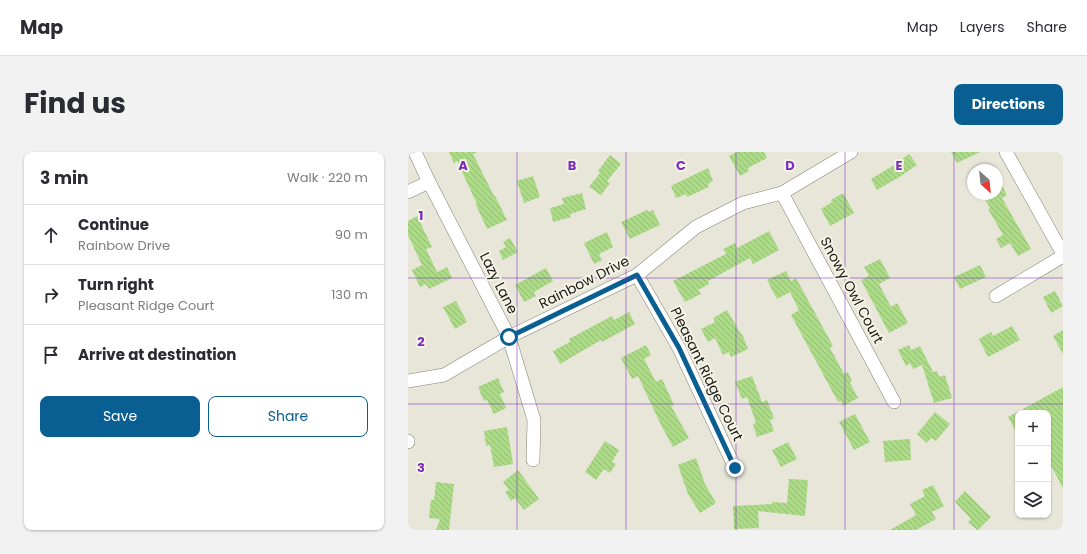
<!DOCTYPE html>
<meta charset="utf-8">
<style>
:root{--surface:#fff;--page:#f2f2f3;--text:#2b2b33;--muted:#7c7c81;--line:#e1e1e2;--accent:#095f91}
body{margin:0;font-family:Poppins,sans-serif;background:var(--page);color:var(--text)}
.controls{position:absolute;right:12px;bottom:12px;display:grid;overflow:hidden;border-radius:8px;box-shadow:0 1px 3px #0004}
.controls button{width:36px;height:36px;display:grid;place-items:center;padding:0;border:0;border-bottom:1px solid var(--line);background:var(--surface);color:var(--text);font:20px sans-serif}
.compass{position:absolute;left:559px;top:12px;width:36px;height:36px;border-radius:50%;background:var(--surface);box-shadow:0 1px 3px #0004;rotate:153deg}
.stop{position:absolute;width:12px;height:12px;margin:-9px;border:3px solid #095f91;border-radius:50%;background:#fff}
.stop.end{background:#095f91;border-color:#fff;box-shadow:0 1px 4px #0008}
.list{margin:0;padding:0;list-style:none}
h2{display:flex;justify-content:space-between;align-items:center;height:52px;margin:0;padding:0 16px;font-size:17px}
h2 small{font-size:13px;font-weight:400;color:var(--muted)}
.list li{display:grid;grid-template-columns:26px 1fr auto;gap:12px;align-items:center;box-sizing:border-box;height:60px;padding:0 16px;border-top:1px solid var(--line)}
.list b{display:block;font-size:15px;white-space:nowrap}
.list p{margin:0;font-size:13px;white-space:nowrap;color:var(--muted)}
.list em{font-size:13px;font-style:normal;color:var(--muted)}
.actions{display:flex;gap:8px;padding:12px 16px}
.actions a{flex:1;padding:9px 0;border:1px solid var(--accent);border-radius:8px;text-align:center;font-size:14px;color:var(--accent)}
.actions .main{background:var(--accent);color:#fff}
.icon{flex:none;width:22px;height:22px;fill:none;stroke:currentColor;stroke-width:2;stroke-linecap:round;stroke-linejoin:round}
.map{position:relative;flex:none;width:655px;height:378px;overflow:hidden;border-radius:8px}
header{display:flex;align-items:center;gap:24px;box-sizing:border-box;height:56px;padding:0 20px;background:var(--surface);border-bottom:1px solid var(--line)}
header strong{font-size:19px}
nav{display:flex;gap:22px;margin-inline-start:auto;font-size:14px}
.intro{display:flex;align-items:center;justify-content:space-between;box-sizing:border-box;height:96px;padding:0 24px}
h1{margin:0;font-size:28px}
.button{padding:10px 18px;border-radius:8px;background:var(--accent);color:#fff;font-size:14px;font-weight:700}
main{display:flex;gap:24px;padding:0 24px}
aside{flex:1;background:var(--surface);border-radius:8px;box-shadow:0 1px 3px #0004}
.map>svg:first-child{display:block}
.building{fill:url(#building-back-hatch)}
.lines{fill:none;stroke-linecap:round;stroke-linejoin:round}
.minor-casing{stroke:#828275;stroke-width:14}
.minor{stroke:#fff;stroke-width:13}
.route{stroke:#095f91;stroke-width:5}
.grid{fill:none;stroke:#7b2cbf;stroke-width:1;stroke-opacity:0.55}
.labels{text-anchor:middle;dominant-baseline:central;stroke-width:4;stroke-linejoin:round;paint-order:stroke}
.street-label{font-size:14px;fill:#1b1a16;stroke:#f4f3e6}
.grid-label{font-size:13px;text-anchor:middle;font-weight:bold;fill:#7b2cbf;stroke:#f4f3e6;stroke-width:4;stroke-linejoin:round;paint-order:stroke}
</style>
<header>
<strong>Map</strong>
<nav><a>Map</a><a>Layers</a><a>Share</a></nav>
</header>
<div class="intro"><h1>Find us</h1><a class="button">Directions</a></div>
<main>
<aside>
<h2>3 min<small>Walk · 220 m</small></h2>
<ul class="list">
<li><svg class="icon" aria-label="ahead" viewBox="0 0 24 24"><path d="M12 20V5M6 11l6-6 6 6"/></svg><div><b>Continue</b><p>Rainbow Drive</p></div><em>90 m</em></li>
<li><svg class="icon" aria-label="right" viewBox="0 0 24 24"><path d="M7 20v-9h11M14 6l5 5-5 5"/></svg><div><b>Turn right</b><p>Pleasant Ridge Court</p></div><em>130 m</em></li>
<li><svg class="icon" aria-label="arrive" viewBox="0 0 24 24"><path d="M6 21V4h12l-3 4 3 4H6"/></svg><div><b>Arrive at destination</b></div></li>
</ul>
<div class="actions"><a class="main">Save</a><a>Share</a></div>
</aside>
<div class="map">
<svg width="655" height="378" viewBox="0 0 655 378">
<defs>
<pattern id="building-back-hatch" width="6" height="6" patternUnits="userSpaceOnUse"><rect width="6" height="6" fill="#acdb86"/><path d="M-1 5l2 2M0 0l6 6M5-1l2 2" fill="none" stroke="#93bb73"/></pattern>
</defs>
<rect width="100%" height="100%" fill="#e7e6d9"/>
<!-- building -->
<g class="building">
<path d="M41 0H69L65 2 86 44H87L99 68 79 77 68 53 69 52 49 9 46 11Z"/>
<path d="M329 0H356L359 6 340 16 341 19 332 24 321 4Z"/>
<path d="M543 0H572L549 11Z"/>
<path d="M501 2 509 13 493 24 469 38 463 27 486 13Z"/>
<path d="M202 3 213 12 199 29 202 31 193 43 181 35 192 21 190 19Z"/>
<path d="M300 16 305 29 300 32 301 35 279 45 278 42 268 46 263 34Z"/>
<path d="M125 24 132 45 116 51 109 29Z"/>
<path d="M589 24 599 43 594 46 623 97 610 104 602 91 593 96 588 87 595 83 580 57 582 56 574 42H589Z"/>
<path d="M174 41 178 57 162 62 163 65 145 70 142 56 156 52 154 46Z"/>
<path d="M435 41 446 61 422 74 413 57 424 50 423 48Z"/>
<path d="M239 58 240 60 245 58 252 73 222 87 213 70Z"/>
<path d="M9 64 24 95 18 97 29 120 39 115 44 126 21 137 18 132 12 135 4 118 14 113 0 83V69Z"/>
<path d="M361 79 371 98 345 112 342 106 300 129 301 132 290 138 293 142 277 150 265 129 318 102 315 97 327 91 329 96Z"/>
<path d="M199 80 205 95 191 102 194 108 186 112 176 91Z"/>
<path d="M102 86 110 100 95 108 91 99 98 95 95 90Z"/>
<path d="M472 107 482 126 471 132 483 155 489 151 500 171 481 181 453 128 461 124 456 115Z"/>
<path d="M572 113 578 125 552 137 546 125Z"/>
<path d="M138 116 145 129 126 140 128 144 116 150 107 133Z"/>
<path d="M378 119 383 129 388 126 425 194 422 196 436 222 440 220 444 229 442 231 450 246 435 254 433 249 430 250 383 163 391 158 382 140 369 147 359 128Z"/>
<path d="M647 139 655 154 643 161 635 145Z"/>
<path d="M48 149 59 170 47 177 35 155Z"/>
<path d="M319 158 333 182H334L340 197 323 205 321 200 315 203 307 186 300 190 293 177 307 170 305 166Z"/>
<path d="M221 160 227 172 194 190 193 188 152 212 145 199 162 190 161 187 204 164 206 168Z"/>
<path d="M604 174 612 188 580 205 571 187 583 180 585 184Z"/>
<path d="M655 178V202L645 184Z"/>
<path d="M238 193 243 203 236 207 248 230 254 227 266 253 263 254 281 286 265 295 254 275 230 224 224 227 213 206Z"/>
<path d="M501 193 503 198 512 194 525 220 529 219 531 225 537 223 544 246 526 251 514 213 505 217 502 211 498 214 490 198Z"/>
<path d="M344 224 354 250 359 248 366 266 362 268 366 279 349 285 345 272 348 271 339 245 334 247 327 230Z"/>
<path d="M90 226 96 240 92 242 98 256 86 262 79 248 76 249 70 235Z"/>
<path d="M655 235V336L640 308V261H610V283L600 265Z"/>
<path d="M527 260 542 272 528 289 523 286 519 291 509 282Z"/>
<path d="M447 262 462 290 446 298 431 270Z"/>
<path d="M99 275 105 312 86 315 82 293 78 294 76 279Z"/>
<path d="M502 287 503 308 477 310 475 289Z"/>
<path d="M197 289 211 298 204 310 208 312 202 321 196 317 188 328 177 320Z"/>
<path d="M380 290 389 307 373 315 364 298Z"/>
<path d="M288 306 297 332 308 351 292 361 280 342 270 313Z"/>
<path d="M110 318 131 347 116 358 107 346 103 349 97 340 101 338 95 330Z"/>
<path d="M381 327 400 328 397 364 350 359 351 376 326 377 325 354 364 352V350L379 351Z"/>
<path d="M28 330 46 332 41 378H28L32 367 21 366 23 348H26Z"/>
<path d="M525 333 536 354 524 360 528 367 508 378H482L508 363 502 352 517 344 514 338Z"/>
<path d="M557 339 583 365 570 378H569L560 370 563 367 547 350Z"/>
</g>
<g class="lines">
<!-- minor casing -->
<g class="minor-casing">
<g id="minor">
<path d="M7 0 21 30 101 185 126 268 125 308"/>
<path d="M598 0 655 102"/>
<path d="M0 40 21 30"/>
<path d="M374 41 486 250"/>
<path d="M229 123 271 196 327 316"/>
<path d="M588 144 655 104"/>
<path d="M0 229 36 223 101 185 229 123 288 75 335 51 374 41 443 0"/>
<path d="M0 289V290"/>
</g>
</g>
<!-- minor -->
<use href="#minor" class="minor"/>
</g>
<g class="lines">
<!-- route -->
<path class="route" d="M101 185 229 123 271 196 327 316"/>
</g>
<!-- grid -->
<path class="grid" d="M109 0V378M218 0V378M328 0V378M437 0V378M546 0V378M0 126H655M0 252H655"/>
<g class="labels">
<!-- street labels -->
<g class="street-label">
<text transform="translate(176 130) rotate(-27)">Rainbow Drive</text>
<text transform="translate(91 131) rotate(63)">Lazy Lane</text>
<text transform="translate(444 138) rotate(62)">Snowy Owl Court</text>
<text transform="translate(299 222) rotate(64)">Pleasant Ridge Court</text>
</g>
</g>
<g class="grid-label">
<text x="55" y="18">A</text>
<text x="164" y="18">B</text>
<text x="273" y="18">C</text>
<text x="382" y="18">D</text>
<text x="491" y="18">E</text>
<text x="13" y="68">1</text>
<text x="13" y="194">2</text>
<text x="13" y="320">3</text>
</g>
</svg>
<div class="controls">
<button>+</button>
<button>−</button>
<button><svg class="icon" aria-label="layers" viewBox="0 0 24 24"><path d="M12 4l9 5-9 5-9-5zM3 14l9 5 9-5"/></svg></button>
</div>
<svg class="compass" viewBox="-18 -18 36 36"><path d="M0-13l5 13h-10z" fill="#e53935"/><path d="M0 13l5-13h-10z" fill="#7c7c81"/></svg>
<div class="stop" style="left:101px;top:185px"></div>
<div class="stop end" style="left:327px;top:316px"></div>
</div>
</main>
